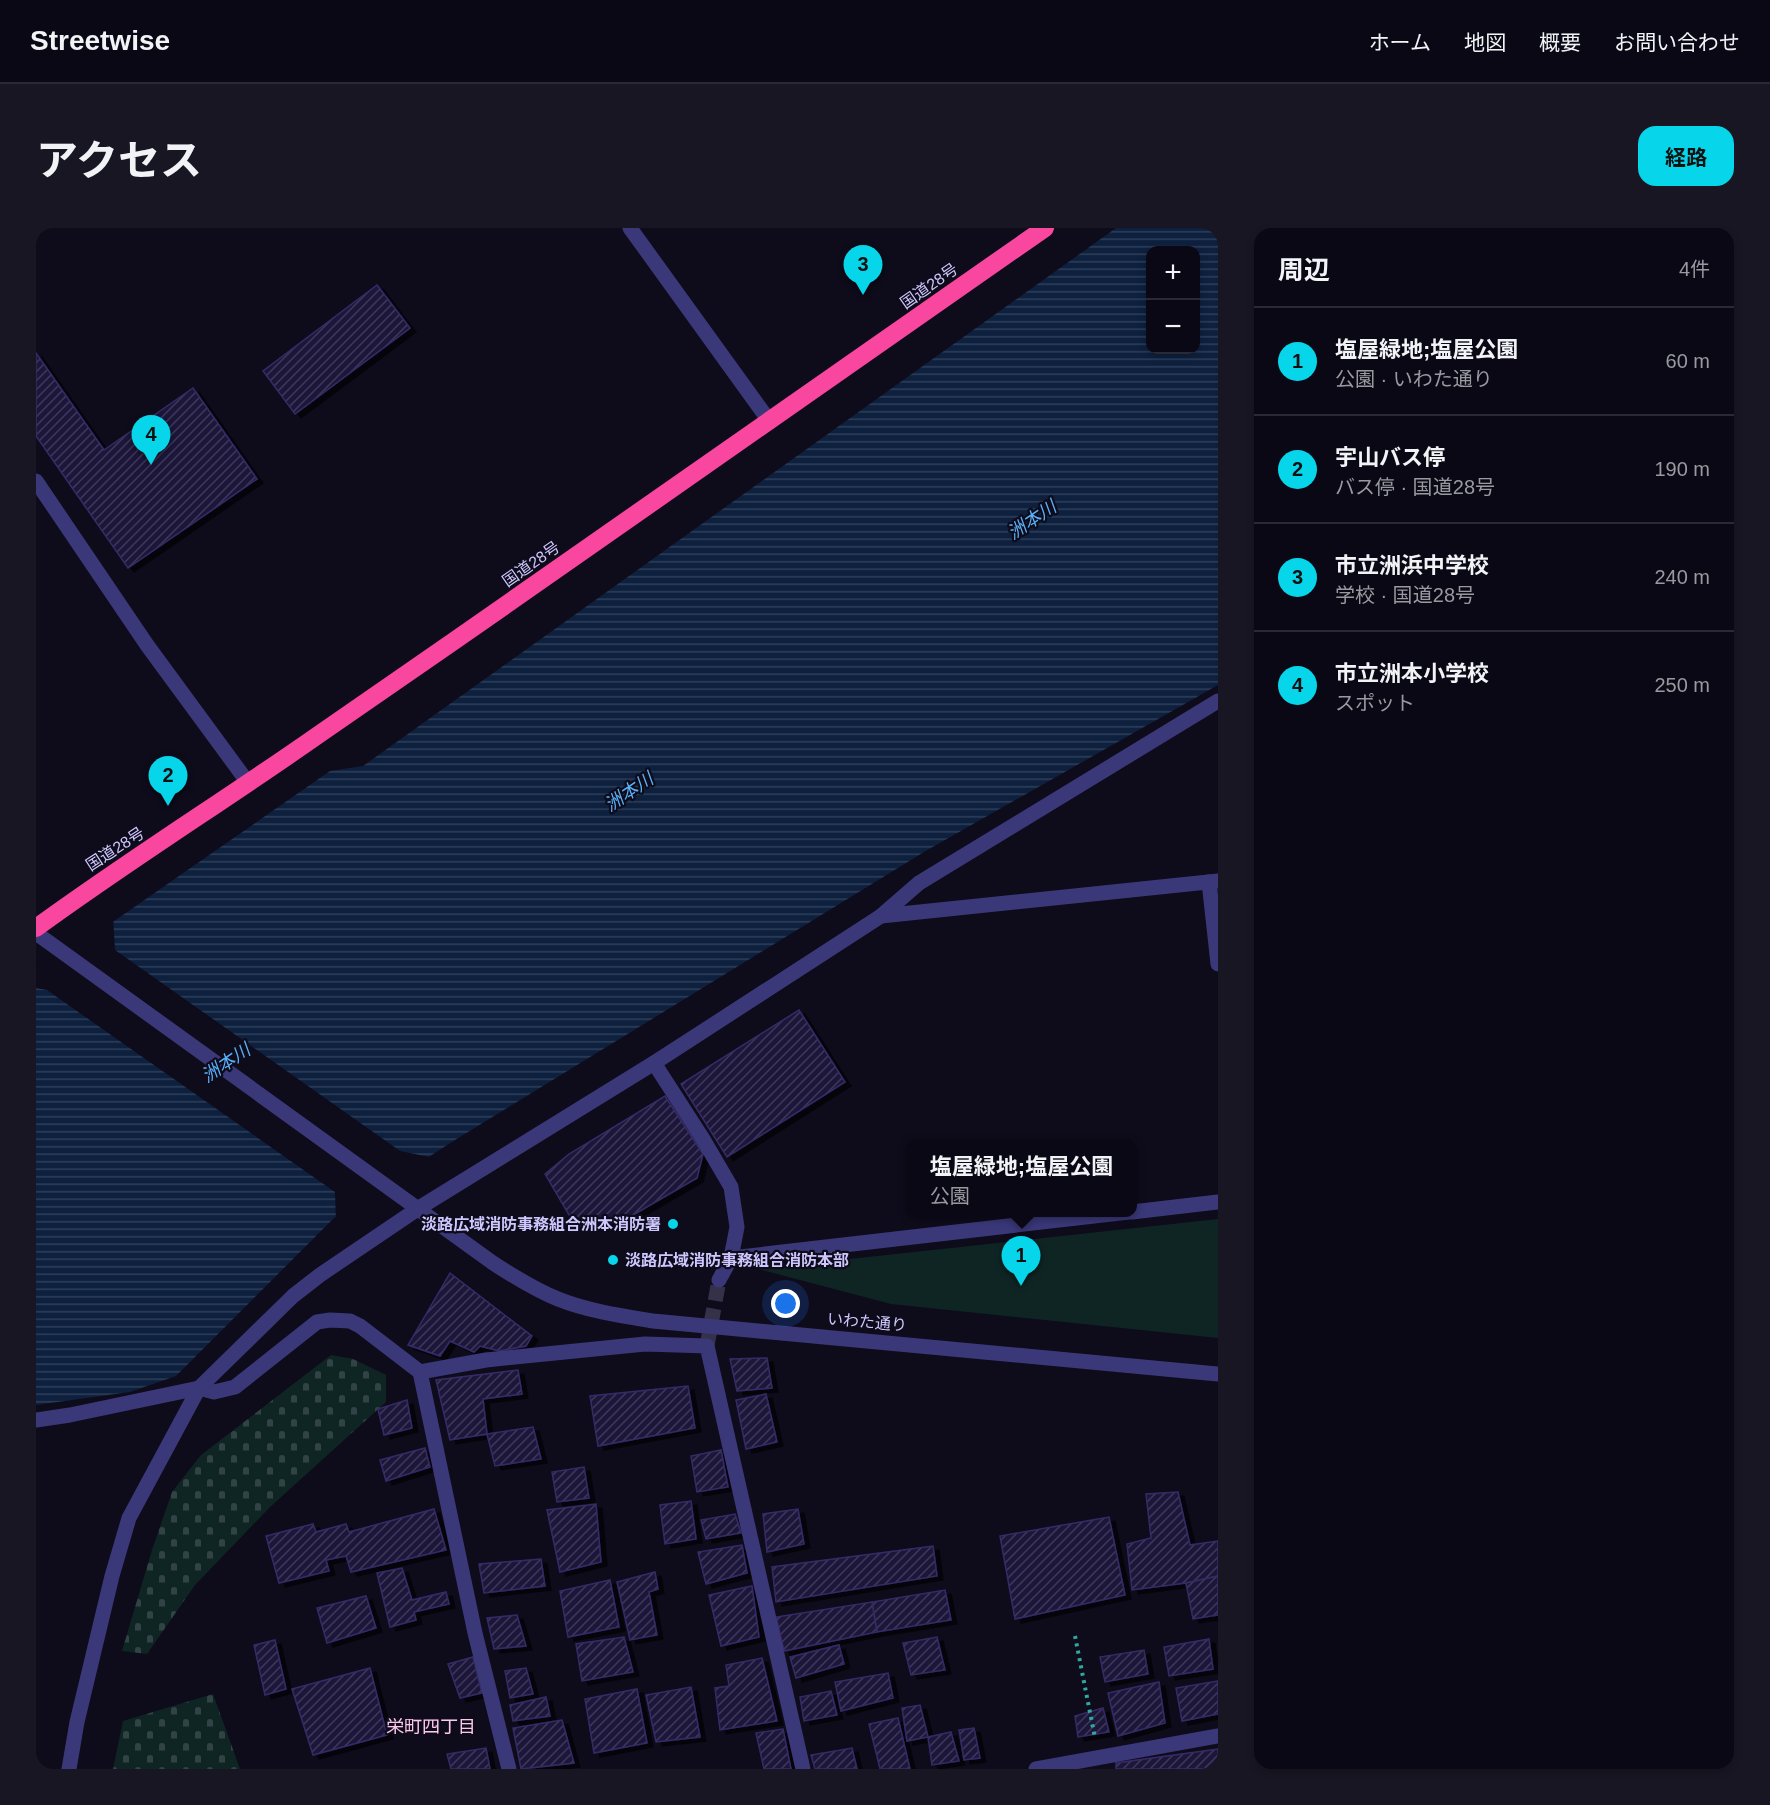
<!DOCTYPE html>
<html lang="ja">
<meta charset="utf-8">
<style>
:root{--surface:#0a0814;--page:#181622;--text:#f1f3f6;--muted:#999aa0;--line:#2a2934;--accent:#07d5e9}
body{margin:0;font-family:Arial,"Noto Sans JP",sans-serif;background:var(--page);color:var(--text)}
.controls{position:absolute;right:18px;top:18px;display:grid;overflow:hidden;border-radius:12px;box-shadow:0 3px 9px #0003}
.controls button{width:54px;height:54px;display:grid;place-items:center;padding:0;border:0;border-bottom:2px solid var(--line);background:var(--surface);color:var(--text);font:30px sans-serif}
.you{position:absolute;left:750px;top:1076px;width:21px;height:21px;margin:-15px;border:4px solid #fff;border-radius:50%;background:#1a73e8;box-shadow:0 0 0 9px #1a73e833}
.badge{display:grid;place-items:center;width:39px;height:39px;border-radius:50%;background:var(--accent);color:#111;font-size:20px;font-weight:700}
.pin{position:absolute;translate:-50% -50px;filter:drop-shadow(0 2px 3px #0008)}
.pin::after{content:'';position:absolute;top:32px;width:21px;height:18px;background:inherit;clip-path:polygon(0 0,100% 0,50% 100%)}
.popup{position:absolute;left:870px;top:911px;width:231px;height:78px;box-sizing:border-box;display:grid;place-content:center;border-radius:12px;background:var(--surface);filter:drop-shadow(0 2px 4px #0005);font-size:20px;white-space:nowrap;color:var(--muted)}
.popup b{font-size:22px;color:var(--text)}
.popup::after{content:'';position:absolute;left:50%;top:100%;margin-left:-12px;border:12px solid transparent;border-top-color:var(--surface)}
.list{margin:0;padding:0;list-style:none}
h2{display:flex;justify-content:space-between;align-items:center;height:78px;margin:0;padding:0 24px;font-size:26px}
h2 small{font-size:20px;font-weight:400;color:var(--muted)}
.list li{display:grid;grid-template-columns:39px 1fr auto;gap:18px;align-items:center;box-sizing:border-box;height:108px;padding:0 24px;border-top:2px solid var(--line)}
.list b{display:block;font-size:22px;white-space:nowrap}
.list p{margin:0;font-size:20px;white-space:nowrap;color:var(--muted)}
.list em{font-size:20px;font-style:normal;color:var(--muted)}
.map{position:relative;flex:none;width:1182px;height:1541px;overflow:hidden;border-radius:18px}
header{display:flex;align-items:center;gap:36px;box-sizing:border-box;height:84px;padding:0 30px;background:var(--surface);border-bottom:2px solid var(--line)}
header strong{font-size:28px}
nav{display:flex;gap:33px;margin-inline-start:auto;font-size:21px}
.intro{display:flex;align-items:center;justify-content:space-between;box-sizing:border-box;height:144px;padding:0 36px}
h1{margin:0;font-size:42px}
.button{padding:15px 27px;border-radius:18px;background:var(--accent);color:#111;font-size:21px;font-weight:700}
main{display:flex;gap:36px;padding:0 36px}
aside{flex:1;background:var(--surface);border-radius:18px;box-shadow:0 3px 9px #0003}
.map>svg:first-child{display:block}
.green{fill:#0f2524}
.cemetery{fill:url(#cemetery-stones)}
.water{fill:url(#water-rules);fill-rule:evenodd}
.pier{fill:#0e0b1b}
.building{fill:url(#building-hatch);stroke:#362b67;stroke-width:1.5;filter:url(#shadow)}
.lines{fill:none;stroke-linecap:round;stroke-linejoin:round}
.minor-tunnel{stroke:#343148;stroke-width:15;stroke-dasharray:15 8;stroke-linecap:butt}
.path{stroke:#30a8a0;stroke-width:4;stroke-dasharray:3 4.5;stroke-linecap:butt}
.minor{stroke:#3a3879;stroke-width:15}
.highway{stroke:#f9469e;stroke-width:18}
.poi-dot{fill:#07d5e9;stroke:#0e0b1b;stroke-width:2}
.labels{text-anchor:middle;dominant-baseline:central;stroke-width:4.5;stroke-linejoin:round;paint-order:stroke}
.street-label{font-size:16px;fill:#cdc7fd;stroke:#0e0b1b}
.poi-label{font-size:16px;font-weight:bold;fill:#cdc7fd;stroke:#0e0b1b;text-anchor:end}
.water-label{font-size:18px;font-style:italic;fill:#59b1fa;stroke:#0e0b1b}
.neighbourhood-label{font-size:18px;fill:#fdc9eb;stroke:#0e0b1b}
</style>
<header>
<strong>Streetwise</strong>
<nav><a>ホーム</a><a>地図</a><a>概要</a><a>お問い合わせ</a></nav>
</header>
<div class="intro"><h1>アクセス</h1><a class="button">経路</a></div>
<main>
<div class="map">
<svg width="1182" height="1541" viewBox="0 0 1182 1541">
<defs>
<pattern id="cemetery-stones" width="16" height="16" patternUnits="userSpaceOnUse" patternTransform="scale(1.5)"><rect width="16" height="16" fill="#0f2524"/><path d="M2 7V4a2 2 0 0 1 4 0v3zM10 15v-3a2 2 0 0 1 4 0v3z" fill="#314345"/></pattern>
<pattern id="water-rules" width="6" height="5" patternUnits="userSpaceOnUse" patternTransform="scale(1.5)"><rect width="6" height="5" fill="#0d203e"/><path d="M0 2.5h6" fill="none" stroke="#2f3f5b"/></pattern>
<pattern id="building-hatch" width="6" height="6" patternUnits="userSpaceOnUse" patternTransform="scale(1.5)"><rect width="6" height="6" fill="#1f183b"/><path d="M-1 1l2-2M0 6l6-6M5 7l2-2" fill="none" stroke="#3e3858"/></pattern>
<filter id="shadow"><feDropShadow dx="6" dy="4" stdDeviation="0" flood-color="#0009"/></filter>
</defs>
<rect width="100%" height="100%" fill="#0e0b1b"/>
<!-- green -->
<path class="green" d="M1182 991V1110L855 1076 722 1041Z"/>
<!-- cemetery -->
<g class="cemetery">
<path d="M295 1127 317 1131 350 1147V1174L234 1279 159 1357 111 1426 86 1423 116 1322 136 1264 165 1227Z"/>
<path d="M177 1466 204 1541H77L87 1493Z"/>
</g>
<!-- water -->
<path class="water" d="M1080 0H1182V457L888 624 419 912 298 990 140 1148 94 1164 0 1177V743L58 707 294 543 327 538ZM1114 22H1160V122H1114Z"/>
<!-- pier -->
<path class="pier" d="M77 689 79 722 364 923 398 930 300 993 299 964 11 762 0 760V740Z"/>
<!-- building -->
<g class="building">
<path d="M341 57 374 100 259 186 227 143Z"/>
<path d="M0 125 68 222 157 160 221 251 92 340 0 208Z"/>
<path d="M763 782 809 854 691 929 645 856Z"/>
<path d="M629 868 667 926 661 950 585 994 540 999 509 946 533 926Z"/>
<path d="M414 1045 496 1108 490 1118 463 1123 444 1118 438 1124 414 1113 404 1128 372 1117Z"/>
<path d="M731 1130 736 1160 701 1163 694 1131Z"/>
<path d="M482 1142 486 1166 447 1171 451 1206 414 1212 400 1152Z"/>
<path d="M652 1158 659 1200 562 1218 554 1168Z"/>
<path d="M730 1166 741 1214 710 1221 700 1172Z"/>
<path d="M371 1172 376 1200 348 1207 342 1181Z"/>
<path d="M497 1199 505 1231 459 1238 451 1206Z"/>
<path d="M389 1220 394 1239 350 1253 344 1232Z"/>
<path d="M685 1222 692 1259 661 1264 655 1228Z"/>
<path d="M548 1239 553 1270 521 1274 516 1244Z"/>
<path d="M1142 1264 1154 1317 1182 1313V1348L1150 1355 1096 1362 1091 1316 1115 1310 1110 1266Z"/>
<path d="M655 1273 660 1311 629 1316 624 1277Z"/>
<path d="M560 1276 565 1334 524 1344 511 1282Z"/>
<path d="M398 1281 410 1322 315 1344 310 1328 290 1332 293 1343 243 1355 230 1308 277 1296 280 1304 310 1296 313 1304Z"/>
<path d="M762 1281 768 1316 731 1324 727 1286Z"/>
<path d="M699 1286 705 1305 670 1311 665 1292Z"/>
<path d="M1073 1289 1089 1367 979 1391 964 1308Z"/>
<path d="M706 1317 711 1345 670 1356 662 1324Z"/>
<path d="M897 1318 901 1348 740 1374 736 1339Z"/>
<path d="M505 1331 509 1358 448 1365 443 1336Z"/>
<path d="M366 1340 376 1372 410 1364 413 1376 378 1384 380 1392 354 1399 341 1345Z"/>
<path d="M619 1344 622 1361 613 1364 621 1407 594 1412 581 1354Z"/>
<path d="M1182 1348V1387L1157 1391 1150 1355Z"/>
<path d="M574 1352 583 1399 532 1409 524 1363Z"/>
<path d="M716 1358 723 1409 685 1418 673 1367Z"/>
<path d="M909 1362 915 1392 841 1404 836 1374Z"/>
<path d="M330 1368 340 1400 291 1415 281 1380Z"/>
<path d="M836 1374 841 1404 748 1423 740 1389Z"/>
<path d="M481 1387 490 1418 458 1421 451 1390Z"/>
<path d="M588 1409 597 1444 546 1453 540 1416Z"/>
<path d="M901 1409 909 1442 875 1447 867 1415Z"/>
<path d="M1173 1411 1177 1441 1133 1448 1128 1419Z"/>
<path d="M239 1412 250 1461 229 1467 218 1417Z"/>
<path d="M803 1417 808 1436 760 1450 754 1429Z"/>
<path d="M1108 1422 1112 1446 1069 1454 1064 1429Z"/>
<path d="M437 1429 446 1465 424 1470 412 1436Z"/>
<path d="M726 1430 741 1493 684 1502 679 1460 693 1458 690 1437Z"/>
<path d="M334 1440 351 1507 277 1527 256 1461Z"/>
<path d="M490 1440 497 1466 474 1470 469 1443Z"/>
<path d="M852 1445 857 1470 805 1483 799 1454Z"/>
<path d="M1182 1453V1486L1146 1493 1140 1460Z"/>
<path d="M1123 1454 1129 1495 1082 1508 1072 1465Z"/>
<path d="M655 1459 664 1509 620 1514 610 1467Z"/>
<path d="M601 1461 611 1515 558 1525 549 1471Z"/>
<path d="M795 1463 801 1487 768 1493 764 1469Z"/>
<path d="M510 1469 514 1488 477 1493 474 1477Z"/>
<path d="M884 1477 892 1509 871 1513 866 1480Z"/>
<path d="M1067 1480 1073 1504 1042 1509 1039 1488Z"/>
<path d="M862 1490 874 1541H844L833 1496Z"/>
<path d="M526 1492 538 1535 485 1541 477 1500Z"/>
<path d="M938 1500 944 1530 928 1532 923 1502Z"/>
<path d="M747 1501 755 1541H728L720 1505Z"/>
<path d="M915 1504 923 1533 896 1537 892 1509Z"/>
<path d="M450 1520 454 1541H415L411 1526Z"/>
<path d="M816 1520 821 1541H779L775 1527Z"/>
<path d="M1182 1521V1541H1080V1535Z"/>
</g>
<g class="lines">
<!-- minor-tunnel -->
<path class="minor-tunnel" d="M671 1118 683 1052"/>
<!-- path -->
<path class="path" d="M1039 1408 1059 1510"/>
<!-- minor -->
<g class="minor">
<path d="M594 0 734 194"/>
<path d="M0 253 111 417 213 556"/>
<path d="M1173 654 1182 736"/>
<path d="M845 688 1182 653"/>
<path d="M0 705 457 1035C477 1048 499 1062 522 1071 552 1083 586 1088 617 1093L1182 1146"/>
<path d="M618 835 667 911 695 959 701 999 695 1030 683 1052"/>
<path d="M1096 984 1182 974"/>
<path d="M695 1030 1093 984"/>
<path d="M384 1144 450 1132 609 1116 671 1118 767 1541"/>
<path d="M0 1192 34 1187 163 1160 178 1164 199 1159 281 1094 294 1092 314 1093 324 1098 384 1144 439 1405 473 1541"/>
<path d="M33 1541 41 1494 76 1348 93 1290 163 1160 257 1068 284 1047 383 980 618 835 845 688 883 655 1182 473"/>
<path d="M1000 1541 1182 1508"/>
</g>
<!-- highway -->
<path class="highway" d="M0 700C93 632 191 571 285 505 527 338 768 170 1009 0"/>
</g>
<!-- markers -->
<g class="poi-dot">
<circle cx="637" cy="996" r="6"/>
<circle cx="577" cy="1032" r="6"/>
</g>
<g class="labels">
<!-- street labels -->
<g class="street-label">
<text transform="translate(893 58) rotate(-35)">国道28号</text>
<text transform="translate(495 336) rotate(-35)">国道28号</text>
<text transform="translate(79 621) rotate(-33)">国道28号</text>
<text transform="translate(831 1094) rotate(5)">いわた通り</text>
</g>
<!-- poi labels -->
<g class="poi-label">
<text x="625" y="996">淡路広域消防事務組合洲本消防署</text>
<text x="589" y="1032" text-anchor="start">淡路広域消防事務組合消防本部</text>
</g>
<!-- water labels -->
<g class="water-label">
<text transform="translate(996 292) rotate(-34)">洲本川</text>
<text transform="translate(593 564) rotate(-34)">洲本川</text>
<text transform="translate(190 835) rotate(-34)">洲本川</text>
</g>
<!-- neighbourhood labels -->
<g class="neighbourhood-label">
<text x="395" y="1499">栄町四丁目</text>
</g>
</g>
</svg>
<div class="controls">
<button>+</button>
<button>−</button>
</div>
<div class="you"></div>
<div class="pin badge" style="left:985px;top:1058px">1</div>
<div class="popup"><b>塩屋緑地;塩屋公園</b>公園</div>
<div class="pin badge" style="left:132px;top:578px">2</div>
<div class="pin badge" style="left:827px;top:67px">3</div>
<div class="pin badge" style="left:115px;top:237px">4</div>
</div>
<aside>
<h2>周辺<small>4件</small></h2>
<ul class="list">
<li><span class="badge">1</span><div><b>塩屋緑地;塩屋公園</b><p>公園 · いわた通り</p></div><em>60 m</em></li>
<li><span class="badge">2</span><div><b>宇山バス停</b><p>バス停 · 国道28号</p></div><em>190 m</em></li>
<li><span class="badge">3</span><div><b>市立洲浜中学校</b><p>学校 · 国道28号</p></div><em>240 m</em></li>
<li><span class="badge">4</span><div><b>市立洲本小学校</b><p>スポット</p></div><em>250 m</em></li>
</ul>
</aside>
</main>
